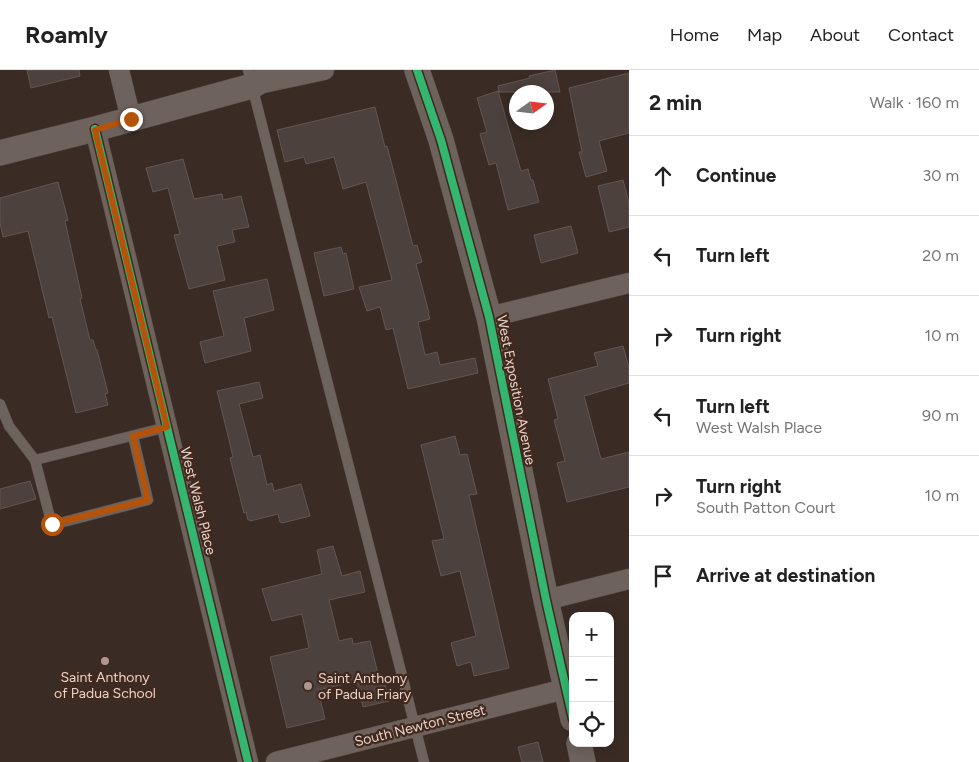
<!DOCTYPE html>
<meta charset="utf-8">
<style>
:root{--surface:#fff;--page:#f6f6f6;--text:#222;--muted:#767676;--line:#e0e0e0}
body{margin:0;font-family:Figtree,sans-serif;background:var(--page);color:var(--text)}
.controls{position:absolute;right:15px;bottom:15px;display:grid;overflow:hidden;border-radius:10px;box-shadow:0 2px 12px #0003}
.controls button{width:45px;height:45px;display:grid;place-items:center;padding:0;border:0;border-bottom:1px solid var(--line);background:var(--surface);color:var(--text);font:25px sans-serif}
.compass{position:absolute;left:509px;top:15px;width:45px;height:45px;border-radius:50%;background:var(--surface);box-shadow:0 2px 12px #0003;rotate:76deg}
.stop{position:absolute;width:15px;height:15px;margin:-11px;border:4px solid #b45309;border-radius:50%;background:#fff}
.stop.end{background:#b45309;border-color:#fff;box-shadow:0 1px 5px #0008}
.list{margin:0;padding:0;list-style:none}
h2{display:flex;justify-content:space-between;align-items:center;height:65px;margin:0;padding:0 20px;font-size:21px}
h2 small{font-size:16px;font-weight:400;color:var(--muted)}
.list li{display:grid;grid-template-columns:32px 1fr auto;gap:15px;align-items:center;box-sizing:border-box;height:80px;padding:0 20px;border-top:1px solid var(--line)}
.list b{display:block;font-size:19px;white-space:nowrap}
.list p{margin:0;font-size:16px;white-space:nowrap;color:var(--muted)}
.list em{font-size:16px;font-style:normal;color:var(--muted)}
.icon{flex:none;width:28px;height:28px;fill:none;stroke:currentColor;stroke-width:2;stroke-linecap:round;stroke-linejoin:round}
.map{position:relative;flex:none;width:629px;height:692px;overflow:hidden}
header{display:flex;align-items:center;gap:30px;box-sizing:border-box;height:70px;padding:0 25px;background:var(--surface);border-bottom:1px solid var(--line)}
header strong{font-size:24px}
nav{display:flex;gap:28px;margin-inline-start:auto;font-size:18px}
main{display:flex}
aside{flex:1;background:var(--surface)}
.map>svg:first-child{display:block}
.building{fill:#4c413c;stroke:#635650}
.lines{fill:none;stroke-linecap:round;stroke-linejoin:round}
.service-casing{stroke:#574a45;stroke-width:11}
.minor-casing{stroke:#574a45;stroke-width:21}
.tertiary-casing{stroke:#574a45;stroke-width:26}
.service{stroke:#6e625c;stroke-width:10}
.minor{stroke:#6e625c;stroke-width:20}
.tertiary{stroke:#6e625c;stroke-width:25}
.cycleway-casing{stroke:#42281d;stroke-width:11}
.cycleway{stroke:#33b770;stroke-width:8}
.route{stroke:#b45309;stroke-width:6}
.poi-dot{fill:#a99992;stroke:#42281d;stroke-width:2}
.labels{text-anchor:middle;dominant-baseline:central;stroke-width:4.5;stroke-linejoin:round;paint-order:stroke}
.street-label{font-size:14px;fill:#e5d3cc;stroke:#42281d}
.poi-label{font-size:14px;fill:#e5d3cc;stroke:#42281d}
</style>
<header>
<strong>Roamly</strong>
<nav><a>Home</a><a>Map</a><a>About</a><a>Contact</a></nav>
</header>
<main>
<div class="map">
<svg width="629" height="692" viewBox="0 0 629 692">
<rect width="100%" height="100%" fill="#3a2c25"/>
<!-- building -->
<g class="building">
<path d="M27 0H79L80 6 31 18Z"/>
<path d="M555 0 560 22H499L498 16 530 8 529 6Z"/>
<path d="M629 3V63L599 71 607 101 586 107 579 82H582L569 18Z"/>
<path d="M498 21 521 101 528 99 531 110H533L539 132 508 140 496 93 489 95 480 64 487 62 477 28Z"/>
<path d="M375 37 385 77 387 76 413 176 417 175 422 192 416 194 429 243H428L430 249 418 252 425 285 437 282 440 295 475 288 478 303 408 319 393 258 386 260 380 237 367 241 359 217 392 210 366 112 343 119 334 87 306 94 304 87 285 92 277 60Z"/>
<path d="M183 89 194 129 222 124 223 130 241 126 249 157 232 160 235 172 217 176 225 210 189 219 174 165 180 164 168 118 153 122 146 98Z"/>
<path d="M623 110 629 133V157L609 162 598 116Z"/>
<path d="M58 112 68 150 65 151 82 228 80 229 90 270H93L96 280H97L108 323 105 324 108 335 76 343 52 247 49 248 28 161 3 167 0 153V128Z"/>
<path d="M571 156 578 183 541 193 534 165Z"/>
<path d="M341 177 343 184 346 183 354 219 324 226 314 183Z"/>
<path d="M267 209 274 240 244 248 251 281 205 293 200 272 224 266 213 221Z"/>
<path d="M623 276 629 298V313L584 326 601 389 629 382V417L567 432 557 393 565 391 554 350 558 349 548 309 598 296 594 283Z"/>
<path d="M259 312 263 328 239 334 253 387 260 385 267 415 272 413 274 421 301 414 310 446 282 453 280 452 278 444 250 451V450H248L246 442 244 443 230 388 233 387 229 370 217 321Z"/>
<path d="M455 366 460 385 467 384 477 424 469 425 509 598 474 606 471 592 457 596 451 573 476 566 460 501 441 506 432 471 444 469 421 375Z"/>
<path d="M30 411 36 429 0 439V419Z"/>
<path d="M333 476 342 506 360 501 365 522 329 530 339 571 352 568 353 574 370 571 381 616 385 615 389 631 363 637 357 611 318 620 325 649 287 658 270 587 309 578 302 544 272 551 262 519 322 504 317 480Z"/>
<path d="M538 672 543 692H522L518 677Z"/>
</g>
<g class="lines">
<!-- service casing -->
<g class="service-casing">
<g id="service">
<path d="M248 0 424 692"/>
<path d="M0 334 9 356 35 390"/>
<path d="M133 366 148 430 52 455 35 390 167 357"/>
</g>
</g>
<!-- minor casing -->
<g class="minor-casing">
<g id="minor">
<path d="M119 0 131 49"/>
<path d="M263 13 324 0"/>
<path d="M95 59 248 692"/>
<path d="M489 247 629 213"/>
<path d="M546 530 629 509"/>
<path d="M276 692 565 619"/>
</g>
</g>
<!-- tertiary casing -->
<g class="tertiary-casing">
<g id="tertiary">
<path d="M417 0 441 70 489 247 546 530 573 649"/>
<path d="M0 83 95 59 252 16 280 0"/>
<path d="M579 673 583 692"/>
</g>
</g>
<!-- service -->
<use href="#service" class="service"/>
<!-- minor -->
<use href="#minor" class="minor"/>
<!-- tertiary -->
<use href="#tertiary" class="tertiary"/>
<!-- cycleway casing -->
<g class="cycleway-casing">
<g id="cycleway">
<path d="M417 0 441 70 489 247 546 530 573 649"/>
<path d="M95 59 248 692"/>
</g>
</g>
<!-- cycleway -->
<use href="#cycleway" class="cycleway"/>
</g>
<g class="lines">
<!-- route -->
<path class="route" d="M52 454 148 430 133 366 167 357 95 60 131 49"/>
</g>
<!-- markers -->
<g class="poi-dot">
<circle cx="105" cy="591" r="5"/>
<circle cx="308" cy="616" r="5"/>
</g>
<g class="labels">
<!-- street labels -->
<g class="street-label">
<text transform="translate(516 320) rotate(79)">West Exposition Avenue</text>
<text transform="translate(198 431) rotate(76)">West Walsh Place</text>
<text transform="translate(420 656) rotate(-14)">South Newton Street</text>
</g>
<!-- poi labels -->
<g class="poi-label">
<text x="105" y="607">Saint Anthony<tspan x="105" dy="16">of Padua School</tspan></text>
<text x="318" y="608" text-anchor="start">Saint Anthony<tspan x="318" dy="16">of Padua Friary</tspan></text>
</g>
</g>
</svg>
<div class="controls">
<button>+</button>
<button>−</button>
<button><svg class="icon" aria-label="locate" viewBox="0 0 24 24"><circle cx="12" cy="12" r="6"/><path d="M12 2v4M12 18v4M2 12h4M18 12h4"/></svg></button>
</div>
<svg class="compass" viewBox="-18 -18 36 36"><path d="M0-13l5 13h-10z" fill="#e53935"/><path d="M0 13l5-13h-10z" fill="#767676"/></svg>
<div class="stop" style="left:52px;top:454px"></div>
<div class="stop end" style="left:131px;top:49px"></div>
</div>
<aside>
<h2>2 min<small>Walk · 160 m</small></h2>
<ul class="list">
<li><svg class="icon" aria-label="ahead" viewBox="0 0 24 24"><path d="M12 20V5M6 11l6-6 6 6"/></svg><div><b>Continue</b></div><em>30 m</em></li>
<li><svg class="icon" aria-label="left" viewBox="0 0 24 24"><path d="M17 20v-9H6M10 6l-5 5 5 5"/></svg><div><b>Turn left</b></div><em>20 m</em></li>
<li><svg class="icon" aria-label="right" viewBox="0 0 24 24"><path d="M7 20v-9h11M14 6l5 5-5 5"/></svg><div><b>Turn right</b></div><em>10 m</em></li>
<li><svg class="icon" aria-label="left" viewBox="0 0 24 24"><path d="M17 20v-9H6M10 6l-5 5 5 5"/></svg><div><b>Turn left</b><p>West Walsh Place</p></div><em>90 m</em></li>
<li><svg class="icon" aria-label="right" viewBox="0 0 24 24"><path d="M7 20v-9h11M14 6l5 5-5 5"/></svg><div><b>Turn right</b><p>South Patton Court</p></div><em>10 m</em></li>
<li><svg class="icon" aria-label="arrive" viewBox="0 0 24 24"><path d="M6 21V4h12l-3 4 3 4H6"/></svg><div><b>Arrive at destination</b></div></li>
</ul>
</aside>
</main>
